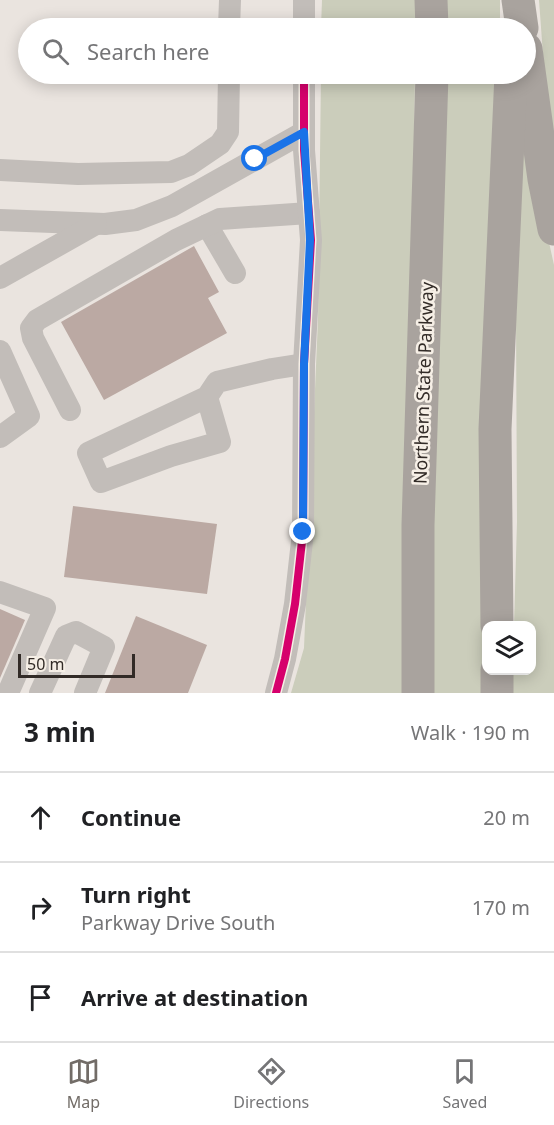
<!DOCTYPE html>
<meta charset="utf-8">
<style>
:root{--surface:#fff;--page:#f6f6f6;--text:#202124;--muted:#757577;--line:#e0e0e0;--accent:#726c67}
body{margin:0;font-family:"Noto Sans",sans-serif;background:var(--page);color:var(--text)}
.controls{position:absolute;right:18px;bottom:18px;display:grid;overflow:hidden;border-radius:12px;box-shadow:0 3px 15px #0003}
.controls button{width:54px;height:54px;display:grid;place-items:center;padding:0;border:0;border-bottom:2px solid var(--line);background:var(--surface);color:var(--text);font:30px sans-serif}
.scale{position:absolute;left:18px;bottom:15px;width:117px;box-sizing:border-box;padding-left:6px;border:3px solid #322b27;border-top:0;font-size:16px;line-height:21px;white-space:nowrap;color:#322b27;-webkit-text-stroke:4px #f6efe6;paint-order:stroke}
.stop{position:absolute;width:18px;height:18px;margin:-14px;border:4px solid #1a73e8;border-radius:50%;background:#fff}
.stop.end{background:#1a73e8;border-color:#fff;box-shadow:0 2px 6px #0008}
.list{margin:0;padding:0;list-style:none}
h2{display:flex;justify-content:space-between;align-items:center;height:78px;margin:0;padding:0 24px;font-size:26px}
h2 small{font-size:20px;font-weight:400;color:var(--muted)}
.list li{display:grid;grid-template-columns:39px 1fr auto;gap:18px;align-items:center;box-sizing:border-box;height:90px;padding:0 24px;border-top:2px solid var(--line)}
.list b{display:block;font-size:22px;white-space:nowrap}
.list p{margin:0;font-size:20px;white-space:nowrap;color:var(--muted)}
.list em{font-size:20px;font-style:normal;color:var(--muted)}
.icon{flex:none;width:33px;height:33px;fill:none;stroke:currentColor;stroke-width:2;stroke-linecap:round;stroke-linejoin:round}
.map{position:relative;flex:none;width:554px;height:693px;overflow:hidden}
.search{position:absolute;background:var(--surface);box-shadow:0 3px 15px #0003;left:18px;right:18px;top:18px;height:66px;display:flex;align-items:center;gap:15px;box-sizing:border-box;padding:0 21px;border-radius:33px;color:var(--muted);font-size:22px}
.sheet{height:348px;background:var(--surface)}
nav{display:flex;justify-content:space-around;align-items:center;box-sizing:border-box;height:84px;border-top:2px solid var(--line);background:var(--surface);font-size:16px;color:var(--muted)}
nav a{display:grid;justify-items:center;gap:3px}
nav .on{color:var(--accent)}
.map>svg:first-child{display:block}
.green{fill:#cbcdbb}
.building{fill:#bba9a3}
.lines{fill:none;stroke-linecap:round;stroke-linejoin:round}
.minor{stroke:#c2bdb9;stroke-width:22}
.highway{stroke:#a9a39e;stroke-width:33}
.cycleway-casing{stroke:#f6efe6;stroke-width:11}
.cycleway{stroke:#d6006c;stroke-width:8}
.route{stroke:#1a73e8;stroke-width:8}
.labels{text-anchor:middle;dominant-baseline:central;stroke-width:5;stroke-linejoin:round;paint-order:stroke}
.street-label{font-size:18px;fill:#322b27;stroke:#f6efe6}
</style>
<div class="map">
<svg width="554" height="693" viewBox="0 0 554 693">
<rect width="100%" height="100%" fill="#eae4df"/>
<!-- green -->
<g class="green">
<path d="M322 0H416V28H321Z"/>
<path d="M440 0H500V28H441Z"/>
<path d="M539 0H554V149L547 109Z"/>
<path d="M321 74H415L407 693H291L304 648 318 319Z"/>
<path d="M441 74H499L486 626V670L490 693H427Z"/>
<path d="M523 125 554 265V693H513V671L532 670V626L514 625 517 522 516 318Z"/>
</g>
<!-- building -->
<g class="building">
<path d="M194 246 219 292 208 298 227 333 104 400 61 322Z"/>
<path d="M73 506 217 524 207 594 64 577Z"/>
<path d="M0 609 25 620 0 678Z"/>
<path d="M136 616 207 645 188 693H105Z"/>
</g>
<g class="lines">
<!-- minor -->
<g class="minor">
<path d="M229 28 230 0"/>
<path d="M304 28V0"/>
<path d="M0 170 78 174 171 172 189 165 220 144 228 132 229 74"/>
<path d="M0 220 105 224 136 220 172 206 304 132"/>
<path d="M207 225 235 273"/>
<path d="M0 278 96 224"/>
<path d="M0 351 29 416 0 437"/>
<path d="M207 397 220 442 171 456 101 482 88 453 207 397 217 382 272 369 304 364"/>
<path d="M70 410 33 338 31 328 37 320 176 240 220 219 309 213"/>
<path d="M0 592 45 608 8 693"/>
<path d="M40 693 66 636 76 632 104 647 85 693"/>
<path d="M276 693 285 659 295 604 303 532 304 364 311 240 304 150V74"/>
</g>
<!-- highway -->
<g class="highway">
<path d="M431 0 432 28"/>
<path d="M518 0 522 28"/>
<path d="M526 49 544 179 554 229"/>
<path d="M497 626 495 429 511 74"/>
<path d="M497 670V693"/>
<path d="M418 693V525L432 74"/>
</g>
<!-- cycleway casing -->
<g class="cycleway-casing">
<path id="cycleway" d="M276 693 285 659 295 604 303 532 304 364 311 240 304 150V74"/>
</g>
<!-- cycleway -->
<use href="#cycleway" class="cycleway"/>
</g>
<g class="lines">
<!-- route -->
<path class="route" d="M255 159 304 132 310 240 304 364 303 532"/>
</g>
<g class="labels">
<!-- street labels -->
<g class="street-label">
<text transform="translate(423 383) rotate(-88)">Northern State Parkway</text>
</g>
</g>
</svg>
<div class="controls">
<button><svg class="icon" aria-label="layers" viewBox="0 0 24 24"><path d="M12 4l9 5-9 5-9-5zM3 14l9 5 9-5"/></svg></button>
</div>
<div class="scale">50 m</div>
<div class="stop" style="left:255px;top:159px"></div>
<div class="stop end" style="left:303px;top:532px"></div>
<div class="search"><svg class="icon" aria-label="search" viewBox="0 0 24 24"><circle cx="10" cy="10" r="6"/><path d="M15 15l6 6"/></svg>Search here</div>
</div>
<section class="sheet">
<h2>3 min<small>Walk · 190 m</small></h2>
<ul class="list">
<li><svg class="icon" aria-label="ahead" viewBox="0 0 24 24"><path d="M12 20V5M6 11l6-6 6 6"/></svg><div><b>Continue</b></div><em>20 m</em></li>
<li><svg class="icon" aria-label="right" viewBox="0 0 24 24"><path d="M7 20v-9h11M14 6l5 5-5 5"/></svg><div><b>Turn right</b><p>Parkway Drive South</p></div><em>170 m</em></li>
<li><svg class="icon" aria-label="arrive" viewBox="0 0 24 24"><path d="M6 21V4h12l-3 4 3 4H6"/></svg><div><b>Arrive at destination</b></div></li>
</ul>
</section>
<nav>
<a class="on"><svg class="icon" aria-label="map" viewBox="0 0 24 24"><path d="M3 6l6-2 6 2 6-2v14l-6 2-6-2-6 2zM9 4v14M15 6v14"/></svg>Map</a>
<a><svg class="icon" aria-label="directions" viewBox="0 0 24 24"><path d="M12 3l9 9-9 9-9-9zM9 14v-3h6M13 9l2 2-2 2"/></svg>Directions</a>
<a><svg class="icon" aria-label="saved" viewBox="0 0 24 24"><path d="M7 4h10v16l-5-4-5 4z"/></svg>Saved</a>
</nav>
